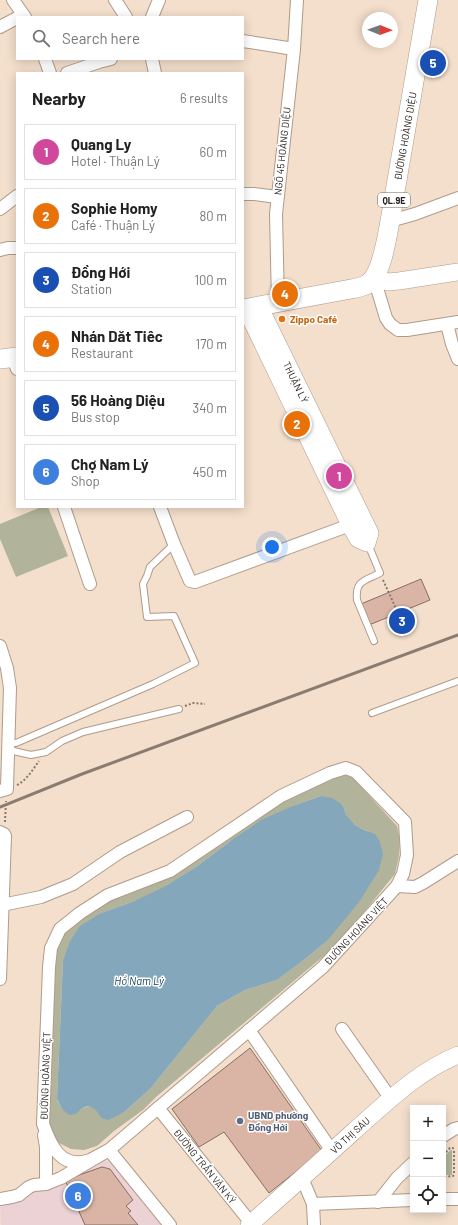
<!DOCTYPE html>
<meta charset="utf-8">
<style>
:root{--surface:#fff;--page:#f6f6f6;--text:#222;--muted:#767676;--line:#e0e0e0;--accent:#111827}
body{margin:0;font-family:Barlow,sans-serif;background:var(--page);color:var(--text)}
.controls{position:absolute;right:12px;bottom:12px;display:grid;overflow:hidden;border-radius:0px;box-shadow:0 2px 10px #0003}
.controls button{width:36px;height:36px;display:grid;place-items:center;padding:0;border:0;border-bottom:1px solid var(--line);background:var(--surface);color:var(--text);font:20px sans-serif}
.compass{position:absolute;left:362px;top:12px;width:36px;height:36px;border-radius:50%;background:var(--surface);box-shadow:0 2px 10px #0003;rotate:91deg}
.you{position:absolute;left:272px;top:547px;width:14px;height:14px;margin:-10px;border:3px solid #fff;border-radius:50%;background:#1a73e8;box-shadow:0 0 0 6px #1a73e833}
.badge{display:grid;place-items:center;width:26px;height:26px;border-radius:50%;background:var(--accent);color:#fff;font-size:13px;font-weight:700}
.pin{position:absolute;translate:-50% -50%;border:2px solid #fff;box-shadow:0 1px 4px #0006}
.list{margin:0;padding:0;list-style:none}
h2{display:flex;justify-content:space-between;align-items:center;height:52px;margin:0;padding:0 16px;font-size:17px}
h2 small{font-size:13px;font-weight:400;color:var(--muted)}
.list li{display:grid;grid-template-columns:26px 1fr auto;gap:12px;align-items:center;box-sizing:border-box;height:56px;margin:0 8px 8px;padding:0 8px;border:1px solid var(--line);border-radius:0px}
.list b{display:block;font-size:15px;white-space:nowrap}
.list p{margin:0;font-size:13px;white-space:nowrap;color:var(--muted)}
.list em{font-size:13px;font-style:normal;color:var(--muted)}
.icon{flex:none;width:22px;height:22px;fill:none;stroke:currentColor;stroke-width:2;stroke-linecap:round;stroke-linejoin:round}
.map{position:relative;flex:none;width:458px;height:1225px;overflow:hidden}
.search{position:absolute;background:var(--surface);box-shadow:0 2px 10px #0003;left:16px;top:16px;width:228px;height:44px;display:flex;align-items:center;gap:10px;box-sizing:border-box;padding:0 14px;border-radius:0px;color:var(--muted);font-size:15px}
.panel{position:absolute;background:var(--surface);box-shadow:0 2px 10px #0003;left:16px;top:72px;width:228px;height:436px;border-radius:0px}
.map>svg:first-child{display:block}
.commercial{fill:#ecd1d5}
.green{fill:#b1b49a;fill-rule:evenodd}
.water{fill:#85a7bb}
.building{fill:#dab5a5;stroke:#866f64}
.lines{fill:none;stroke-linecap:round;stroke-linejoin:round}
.lane-casing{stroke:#af9b8a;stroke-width:8}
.street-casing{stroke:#af9b8a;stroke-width:14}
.secondary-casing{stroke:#af9b8a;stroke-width:18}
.primary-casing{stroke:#af9b8a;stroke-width:20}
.path{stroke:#87796d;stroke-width:2;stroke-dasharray:2 2;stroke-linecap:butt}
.lane{stroke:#fff;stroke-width:6}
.street{stroke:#fff;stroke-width:12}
.secondary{stroke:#fff;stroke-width:17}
.primary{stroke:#fff;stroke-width:19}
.rail{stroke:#8a7c70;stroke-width:3}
.food-dot{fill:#e8710a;stroke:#fff;stroke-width:1.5}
.service-dot{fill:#5c6f8a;stroke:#fff;stroke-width:1.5}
.labels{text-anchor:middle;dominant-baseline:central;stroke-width:3;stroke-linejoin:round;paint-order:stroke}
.shield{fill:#fff;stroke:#68635f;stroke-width:1}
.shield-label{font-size:9px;font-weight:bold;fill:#28201a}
.street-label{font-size:10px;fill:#28201a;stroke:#fff}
.food-label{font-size:10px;font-weight:bold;fill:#c56008;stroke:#fff;text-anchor:start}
.service-label{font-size:10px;font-weight:bold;fill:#4e5e75;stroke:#fff;text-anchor:start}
.water-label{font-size:11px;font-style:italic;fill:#113e55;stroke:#fff}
</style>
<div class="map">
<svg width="458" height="1225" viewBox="0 0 458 1225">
<rect width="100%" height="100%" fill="#f4dfcc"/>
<!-- commercial -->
<path class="commercial" d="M105 1160 114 1163 162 1225H1L0 1200 35 1191Z"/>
<!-- green -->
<g class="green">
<path d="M41 507H48L68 556 16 577 0 539V524Z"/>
<path d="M344 775 352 777 397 826 400 840 399 856 395 874 338 944 156 1097 143 1110 114 1131 97 1146 84 1150 71 1149 59 1143 51 1135 48 1115 54 971 56 947 68 928 111 898 271 806 333 777ZM321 796 344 808C345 810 345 813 346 815 350 823 360 829 368 831L327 941 300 963 277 980 245 990 217 1006 150 1089 123 1113 101 1118 98 1112 94 1107H86L79 1109H62L57 1100 63 961 101 913 132 902 166 887 196 867 229 842 295 805Z"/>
<path d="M451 1150H452V1175H443V1157Z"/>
</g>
<!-- water -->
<path class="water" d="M321 796 332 798 340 803 344 808 346 815 355 825 362 829 375 834 380 842 383 854 379 870 359 902 327 941 300 963 277 980 245 990 217 1006 150 1089 123 1113 108 1120 101 1118C95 1105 85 1102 76 1114L69 1115 62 1109 57 1099 63 961 70 941 80 926 101 913 132 902 166 886 196 867 229 842 261 820 295 805Z"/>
<!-- building -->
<g class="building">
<path d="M421 579 430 600 369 625 361 604Z"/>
<path d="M250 1048 322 1151 269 1193 224 1132 199 1147 172 1109Z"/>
<path d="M102 1167 110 1169 133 1200 126 1206 131 1211 128 1213 138 1225H85L65 1180Z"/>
</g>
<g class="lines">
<!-- lane casing -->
<g class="lane-casing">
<g id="lane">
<path d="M368 544 380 573C365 581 355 580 357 600L374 641"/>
<path d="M372 713 458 681"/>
<path d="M9 743H16L153 684 195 663 174 616 147 617 143 584 147 576 150 567 174 544"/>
<path d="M9 750 31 755 46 752 62 741 83 732 179 709"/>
</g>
</g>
<!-- street casing -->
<g class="street-casing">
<g id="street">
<path d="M13 0 25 17"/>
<path d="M115 0 126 17"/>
<path d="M152 17 159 0"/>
<path d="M0 27 17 18"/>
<path d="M243 41 294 49"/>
<path d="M45 59 50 73"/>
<path d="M152 59 155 73"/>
<path d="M67 73 99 62 111 59"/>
<path d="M243 194H254L277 197"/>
<path d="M0 209 17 196"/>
<path d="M390 221 415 214 458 198"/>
<path d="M0 250 8 248H17"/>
<path d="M374 278 386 318 390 324 398 330H407L458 322"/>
<path d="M278 303 276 214 294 49 297 0"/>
<path d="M447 324 452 344 458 359"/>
<path d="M13 358 17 369"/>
<path d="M64 507 90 584"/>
<path d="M160 507 174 544 190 581 195 582 350 525"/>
<path d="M0 646 7 668 10 688 7 788V789L0 791"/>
<path d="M346 768 356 772 405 822 407 855 403 874 397 886 323 967 109 1150C103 1153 96 1157 90 1160 61 1170 51 1146 43 1124L49 967 51 948 60 929 80 913 108 895 170 871 281 796 330 773Z"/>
<path d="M0 832 4 834 5 836 0 979"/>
<path d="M397 886 415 887 423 883 458 861"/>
<path d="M2 905 41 897 73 884 120 852 187 817"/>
<path d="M342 1029 391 1099"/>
<path d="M249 1030 332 1151"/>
<path d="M158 1108 251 1223"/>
<path d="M44 1135 46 1147V1184"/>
<path d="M443 1136 454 1129 458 1128"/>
<path d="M302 1178 313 1204 314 1225"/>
<path d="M0 1199 12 1197 19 1195 29 1187 34 1185 46 1184 61 1178 109 1150 170 1225"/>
<path d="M443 1199H458"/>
<path d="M378 1202 397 1178 413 1163"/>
<path d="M313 1204 413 1200"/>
</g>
</g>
<!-- secondary casing -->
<g class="secondary-casing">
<g id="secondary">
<path d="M374 278 388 282 399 281 458 272"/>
<path d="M246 309 350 525 358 539 367 543 370 533 259 306"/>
<path d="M249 1225C284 1194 319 1163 353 1132 386 1103 418 1071 458 1055"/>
</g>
</g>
<!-- primary casing -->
<g class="primary-casing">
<g id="primary">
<path d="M243 309 351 289C357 288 364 287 369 283 382 273 387 237 390 221L428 0"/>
<path d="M0 359 17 357"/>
</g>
</g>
<!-- path -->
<g class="path">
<path d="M383 580 398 613 393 623 397 632"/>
<path d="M398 613 408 615 413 626"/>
<path d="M185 706 193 703 205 704"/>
<path d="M17 785C27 780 33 769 39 761"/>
<path d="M5 822 6 801"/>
<path d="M443 1155 450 1148H453L454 1151V1174L453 1176 443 1177"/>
</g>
<!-- lane -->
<use href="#lane" class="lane"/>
<!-- street -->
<use href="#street" class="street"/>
<!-- secondary -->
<use href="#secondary" class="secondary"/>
<!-- primary -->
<use href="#primary" class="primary"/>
<!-- rail -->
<path class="rail" d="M0 807 82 774 458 635"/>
</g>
<!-- markers -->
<circle class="food-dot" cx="282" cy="319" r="4"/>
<circle class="service-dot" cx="240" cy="1121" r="4"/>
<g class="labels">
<!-- shield labels -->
<rect class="shield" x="378" y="193" width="32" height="14" rx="3"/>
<g class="shield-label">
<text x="394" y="200">QL.9E</text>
</g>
<!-- street labels -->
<g class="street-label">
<text transform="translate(405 136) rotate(-80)">ĐƯỜNG HOÀNG DIỆU</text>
<text transform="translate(282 151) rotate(-84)">NGÕ 45 HOÀNG DIỆU</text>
<text transform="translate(296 382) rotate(64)">THUẬN LÝ</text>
<text transform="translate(356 931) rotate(-47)">ĐƯỜNG HOÀNG VIỆT</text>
<text transform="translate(45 1076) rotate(-88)">ĐƯỜNG HOÀNG VIỆT</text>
<text transform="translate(350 1135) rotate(-42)">VÕ THỊ SÁU</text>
<text transform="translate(205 1166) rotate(51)">ĐƯỜNG TRẦN VĂN KÝ</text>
</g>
<!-- food labels -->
<g class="food-label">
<text x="290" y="319">Zippo Café</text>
</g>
<!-- service labels -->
<g class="service-label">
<text x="248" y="1115">UBND phường<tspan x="248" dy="12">Đồng Hới</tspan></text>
</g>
<!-- water labels -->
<g class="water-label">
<text x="139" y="980">Hồ Nam Lý</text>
</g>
</g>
</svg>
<div class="controls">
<button>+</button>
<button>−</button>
<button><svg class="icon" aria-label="locate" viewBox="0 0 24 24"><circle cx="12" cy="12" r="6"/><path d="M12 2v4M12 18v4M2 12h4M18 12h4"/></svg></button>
</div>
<svg class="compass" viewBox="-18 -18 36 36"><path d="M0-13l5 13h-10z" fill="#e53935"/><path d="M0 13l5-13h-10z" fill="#767676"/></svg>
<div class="you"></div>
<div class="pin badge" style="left:339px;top:476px;background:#d1479c">1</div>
<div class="pin badge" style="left:297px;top:424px;background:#e8710a">2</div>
<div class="pin badge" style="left:402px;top:621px;background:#1a4fb4">3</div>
<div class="pin badge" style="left:285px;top:294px;background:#e8710a">4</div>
<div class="pin badge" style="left:433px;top:63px;background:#1a4fb4">5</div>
<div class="pin badge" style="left:78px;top:1196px;background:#3f7fe0">6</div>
<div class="search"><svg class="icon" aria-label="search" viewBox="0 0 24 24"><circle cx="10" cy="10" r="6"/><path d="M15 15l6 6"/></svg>Search here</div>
<section class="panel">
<h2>Nearby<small>6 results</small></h2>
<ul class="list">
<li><span class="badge" style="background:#d1479c">1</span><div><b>Quang Ly</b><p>Hotel · Thuận Lý</p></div><em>60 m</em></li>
<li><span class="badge" style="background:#e8710a">2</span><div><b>Sophie Homy</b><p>Café · Thuận Lý</p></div><em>80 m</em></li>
<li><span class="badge" style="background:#1a4fb4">3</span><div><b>Đồng Hới</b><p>Station</p></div><em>100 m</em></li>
<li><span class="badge" style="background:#e8710a">4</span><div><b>Nhán Dăt Tiêc</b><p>Restaurant</p></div><em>170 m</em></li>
<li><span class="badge" style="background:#1a4fb4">5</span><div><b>56 Hoàng Diệu</b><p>Bus stop</p></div><em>340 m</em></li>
<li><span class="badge" style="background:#3f7fe0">6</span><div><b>Chợ Nam Lý</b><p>Shop</p></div><em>450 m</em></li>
</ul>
</section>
</div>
